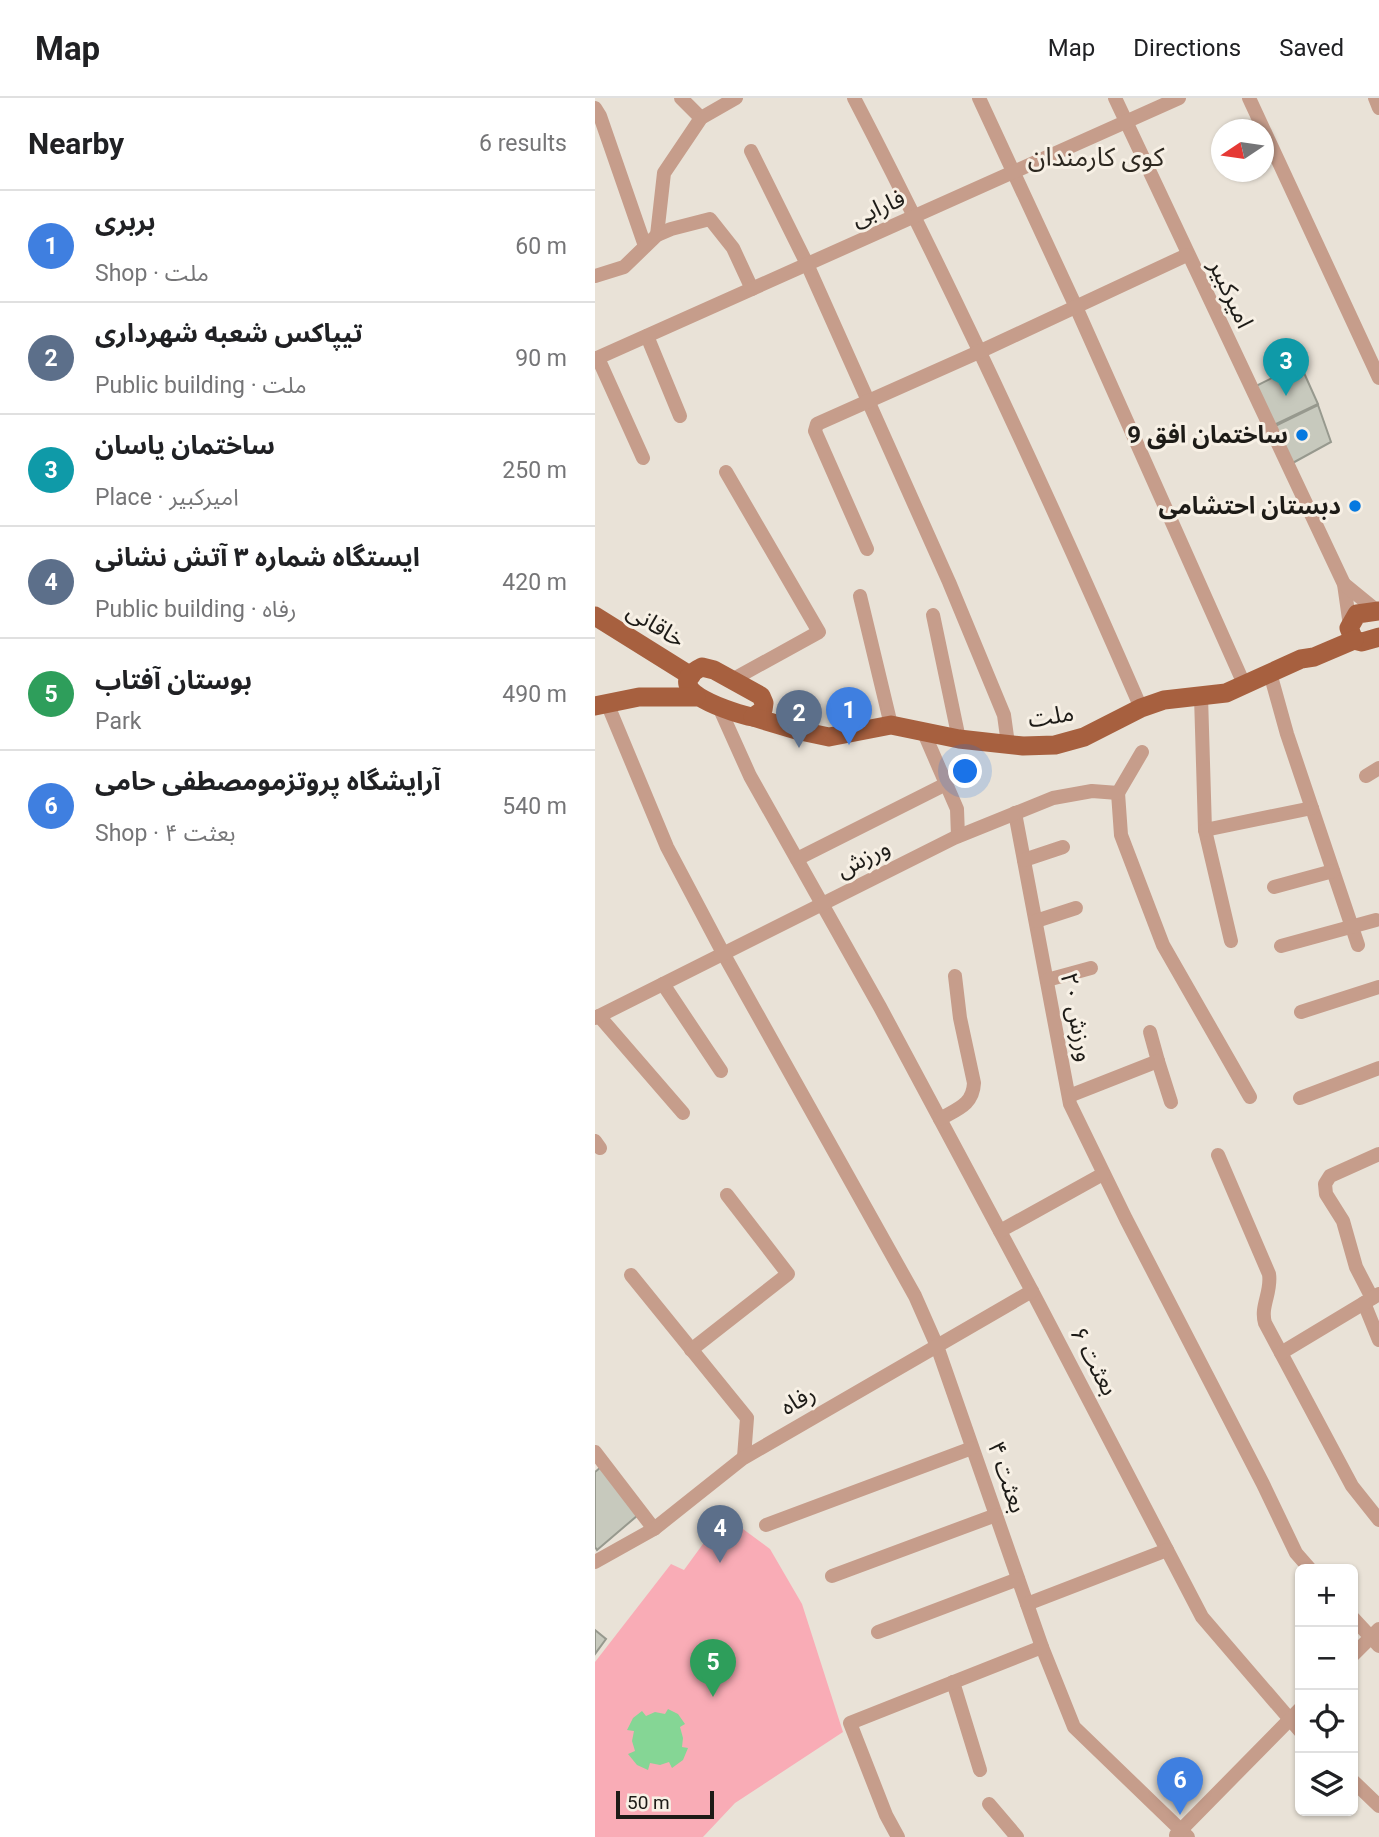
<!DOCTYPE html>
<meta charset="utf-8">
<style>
:root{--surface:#fff;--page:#f6f6f6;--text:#202124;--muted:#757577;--line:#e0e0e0;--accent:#0679e0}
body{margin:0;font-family:Roboto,"Noto Sans Arabic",sans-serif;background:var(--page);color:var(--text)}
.controls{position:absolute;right:21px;bottom:21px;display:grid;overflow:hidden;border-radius:10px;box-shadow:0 2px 5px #0004}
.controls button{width:63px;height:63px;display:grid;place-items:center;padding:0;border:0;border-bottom:2px solid var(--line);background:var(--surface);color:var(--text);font:35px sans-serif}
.compass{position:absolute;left:616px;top:21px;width:63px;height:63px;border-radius:50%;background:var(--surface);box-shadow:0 2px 5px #0004;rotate:257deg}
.scale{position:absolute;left:21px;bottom:18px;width:98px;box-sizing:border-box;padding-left:7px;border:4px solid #1d1b17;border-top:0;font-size:19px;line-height:24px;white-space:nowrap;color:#1d1b17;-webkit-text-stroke:5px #f7f0e5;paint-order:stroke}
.you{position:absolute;left:371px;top:674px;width:24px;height:24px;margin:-18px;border:5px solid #fff;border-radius:50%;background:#1a73e8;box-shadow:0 0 0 10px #1a73e833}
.badge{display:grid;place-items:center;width:46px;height:46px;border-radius:50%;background:var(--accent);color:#fff;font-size:23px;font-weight:700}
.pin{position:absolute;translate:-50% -58px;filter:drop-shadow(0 2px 4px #0008)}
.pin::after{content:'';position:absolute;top:37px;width:24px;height:21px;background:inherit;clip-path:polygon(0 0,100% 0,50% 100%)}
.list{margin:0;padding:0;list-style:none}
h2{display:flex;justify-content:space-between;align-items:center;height:91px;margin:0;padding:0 28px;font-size:30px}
h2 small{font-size:23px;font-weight:400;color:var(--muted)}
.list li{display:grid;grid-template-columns:46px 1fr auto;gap:21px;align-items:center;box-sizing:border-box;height:112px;padding:0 28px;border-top:2px solid var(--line)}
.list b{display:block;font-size:26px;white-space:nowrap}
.list p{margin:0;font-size:23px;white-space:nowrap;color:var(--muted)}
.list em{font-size:23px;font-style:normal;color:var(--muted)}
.icon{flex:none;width:38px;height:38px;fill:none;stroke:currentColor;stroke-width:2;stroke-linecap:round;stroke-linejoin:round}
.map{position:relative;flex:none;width:784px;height:1739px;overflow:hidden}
header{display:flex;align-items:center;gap:42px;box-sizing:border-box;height:98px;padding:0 35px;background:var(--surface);border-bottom:2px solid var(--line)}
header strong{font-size:33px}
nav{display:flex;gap:38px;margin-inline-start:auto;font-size:24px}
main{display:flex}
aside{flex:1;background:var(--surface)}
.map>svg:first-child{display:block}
.green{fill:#f9acb6}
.water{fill:#85d695}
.building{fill:#c7c9bd;stroke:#97998e;stroke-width:2}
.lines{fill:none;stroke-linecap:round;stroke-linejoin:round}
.minor{stroke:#c69d8b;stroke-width:14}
.major{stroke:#a7603f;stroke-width:19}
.poi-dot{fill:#0679e0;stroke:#f7f0e5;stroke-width:2.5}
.labels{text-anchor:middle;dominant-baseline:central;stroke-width:6;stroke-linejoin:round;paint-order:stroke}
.street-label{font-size:24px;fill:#1d1b17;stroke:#f7f0e5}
.poi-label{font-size:24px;font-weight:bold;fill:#1d1b17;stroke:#f7f0e5;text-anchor:end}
.neighbourhood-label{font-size:26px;fill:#2d2820;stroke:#f7f0e5}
</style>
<header>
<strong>Map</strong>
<nav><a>Map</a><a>Directions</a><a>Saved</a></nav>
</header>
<main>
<aside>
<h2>Nearby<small>6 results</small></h2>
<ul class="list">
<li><span class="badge" style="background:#3f7fe0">1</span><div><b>بربری</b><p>Shop · ملت</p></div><em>60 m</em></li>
<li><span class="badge" style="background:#5c6f8a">2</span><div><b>تیپاکس شعبه شهرداری</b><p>Public building · ملت</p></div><em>90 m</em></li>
<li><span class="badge" style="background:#0f9aa8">3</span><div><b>ساختمان یاسان</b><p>Place · امیرکبیر</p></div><em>250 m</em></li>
<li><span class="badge" style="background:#5c6f8a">4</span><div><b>ایستگاه شماره ۳ آتش نشانی</b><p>Public building · رفاه</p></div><em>420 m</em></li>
<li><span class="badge" style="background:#2e9e5b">5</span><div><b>بوستان آفتاب</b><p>Park</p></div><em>490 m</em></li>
<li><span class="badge" style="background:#3f7fe0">6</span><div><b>آرایشگاه پروتزمومصطفی حامی</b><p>Shop · بعثت ۴</p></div><em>540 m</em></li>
</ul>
</aside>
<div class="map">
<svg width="784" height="1739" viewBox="0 0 784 1739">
<rect width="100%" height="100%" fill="#e9e2d7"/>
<!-- green -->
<path class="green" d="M129 1417 175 1451 207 1506 248 1634 140 1705 108 1739H0V1564L76 1466 89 1472Z"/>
<!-- water -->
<path class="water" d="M73 1611 83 1616 90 1626 85 1629 88 1640 87 1649 93 1650 88 1662 77 1670 74 1664 65 1667 55 1665 53 1672 42 1667 33 1656 40 1653 37 1643 39 1633 32 1632 38 1620 47 1613 51 1618 60 1614 70 1616Z"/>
<!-- building -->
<g class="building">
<path d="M705 266 723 306 677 328 659 289Z"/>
<path d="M723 307 736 344 694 367 676 330Z"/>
<path d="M6 1369 43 1417 2 1452 0 1449V1374Z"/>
<path d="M0 1532 11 1541 0 1556Z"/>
</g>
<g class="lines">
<!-- minor -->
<g class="minor">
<path d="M86 0 106 20"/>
<path d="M259 0C363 200 456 403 546 610"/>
<path d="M384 0 481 209 649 586"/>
<path d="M520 0 749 486 755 528"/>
<path d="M654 0 784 280"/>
<path d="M780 0 784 10"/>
<path d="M0 10 5 18 50 148"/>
<path d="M156 53 212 166 354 484 409 617 413 646"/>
<path d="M62 137 69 75 106 20 141 0"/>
<path d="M0 178 29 169 62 137 76 131 115 121 138 150 157 191"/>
<path d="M52 238 85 318"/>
<path d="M3 260 48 360"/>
<path d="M0 261 584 0"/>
<path d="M131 374 224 534 137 582"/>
<path d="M272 451 220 333 222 326 386 253 592 157"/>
<path d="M749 486 781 512"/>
<path d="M265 498 296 627"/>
<path d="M338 517 364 641"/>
<path d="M675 575 692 636 763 847"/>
<path d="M606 598 610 732 636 843"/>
<path d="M12 605 72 749 128 855 320 1198 342 1248 447 1549 479 1629 593 1739"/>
<path d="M124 609 155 678 285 909 437 1193 607 1519 705 1633"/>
<path d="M329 635 362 711 363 738"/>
<path d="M771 678 784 670"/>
<path d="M523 695 526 737 568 847 655 999"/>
<path d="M420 715 475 1006 531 1121 668 1386 701 1455 715 1471"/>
<path d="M610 732 717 710"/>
<path d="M202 761 351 686"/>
<path d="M429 762 468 749"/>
<path d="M679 789 738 773"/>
<path d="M441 823 481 810"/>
<path d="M686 848 781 822"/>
<path d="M452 882 496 870"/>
<path d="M68 886 126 973"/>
<path d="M706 914 784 889"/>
<path d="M4 918 88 1015"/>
<path d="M0 920 359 740 458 700 497 693 523 695 547 654"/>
<path d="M555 934 563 963"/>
<path d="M474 998 563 963 576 1004"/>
<path d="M705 1000 784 970"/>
<path d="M345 1021C362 1011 378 1007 379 985L365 920 360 878"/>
<path d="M0 1043 5 1050"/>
<path d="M623 1057 674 1176C677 1194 665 1208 670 1225L757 1388 784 1422"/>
<path d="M405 1133 508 1076"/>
<path d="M36 1177 152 1320 149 1359"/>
<path d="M777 1200 761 1169 748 1123 731 1096 730 1086 735 1078 784 1056"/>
<path d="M769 1205 784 1242"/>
<path d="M96 1252 193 1176 132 1097"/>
<path d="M686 1255 784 1196"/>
<path d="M0 1354 59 1431"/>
<path d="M171 1427 377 1350"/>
<path d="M0 1464 59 1431 147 1361 437 1193"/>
<path d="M237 1478 401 1417"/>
<path d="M432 1506 572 1452"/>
<path d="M758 1520 784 1548"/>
<path d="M283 1534 423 1481"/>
<path d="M758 1557 784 1531"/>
<path d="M358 1584 385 1672"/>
<path d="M758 1683 784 1708"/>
<path d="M394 1706 422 1739"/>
<path d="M581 1737 705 1611"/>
<path d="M303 1739 291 1717 255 1625 447 1549"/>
</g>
<!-- major -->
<g class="major">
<path d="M784 513 762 516 754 530 759 542 767 544 784 539"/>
<path d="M0 518 96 578"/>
<path d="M107 569 119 572 166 598 169 605 168 612 158 619C142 616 60 592 107 569Z"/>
<path d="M0 608 44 599H101"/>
<path d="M158 619 201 632 234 639 296 627 364 641 428 648 460 647 489 639 546 610 569 602 631 595 706 561 719 559 759 542"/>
</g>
</g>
<!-- markers -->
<g class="poi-dot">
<circle cx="707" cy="337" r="7"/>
<circle cx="760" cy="408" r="7"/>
</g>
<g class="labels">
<!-- street labels -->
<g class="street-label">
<text transform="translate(283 110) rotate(-24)">فارابی</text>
<text transform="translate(636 196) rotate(65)">امیرکبیر</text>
<text transform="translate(61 527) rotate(32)">خاقانی</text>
<text transform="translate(456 618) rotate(-9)">ملت</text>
<text transform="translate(268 760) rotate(-27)">ورزش</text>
<text transform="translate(482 919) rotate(79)">ورزش ۲۰</text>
<text transform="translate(499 1263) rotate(62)">بعثت ۶</text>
<text transform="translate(203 1302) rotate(-30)">رفاه</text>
<text transform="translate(412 1379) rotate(71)">بعثت ۴</text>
</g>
<!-- poi labels -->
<g class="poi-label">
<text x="693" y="337">ساختمان افق 9</text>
<text x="746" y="408">دبستان احتشامی</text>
</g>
<!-- neighbourhood labels -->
<g class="neighbourhood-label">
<text x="501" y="59">کوی کارمندان</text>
</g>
</g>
</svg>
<div class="controls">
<button>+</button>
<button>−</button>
<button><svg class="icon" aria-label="locate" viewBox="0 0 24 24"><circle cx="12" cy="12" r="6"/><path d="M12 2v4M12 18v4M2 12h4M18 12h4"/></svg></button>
<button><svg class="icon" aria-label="layers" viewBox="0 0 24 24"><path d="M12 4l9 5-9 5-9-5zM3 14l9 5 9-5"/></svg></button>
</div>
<svg class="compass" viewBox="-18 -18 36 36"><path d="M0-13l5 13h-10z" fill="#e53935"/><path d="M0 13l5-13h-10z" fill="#757577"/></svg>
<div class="scale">50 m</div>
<div class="you"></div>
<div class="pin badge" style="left:254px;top:647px;background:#3f7fe0">1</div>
<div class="pin badge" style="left:204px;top:650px;background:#5c6f8a">2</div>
<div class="pin badge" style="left:691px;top:298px;background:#0f9aa8">3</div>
<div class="pin badge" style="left:125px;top:1465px;background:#5c6f8a">4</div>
<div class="pin badge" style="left:118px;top:1599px;background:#2e9e5b">5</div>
<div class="pin badge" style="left:585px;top:1717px;background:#3f7fe0">6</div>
</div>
</main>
